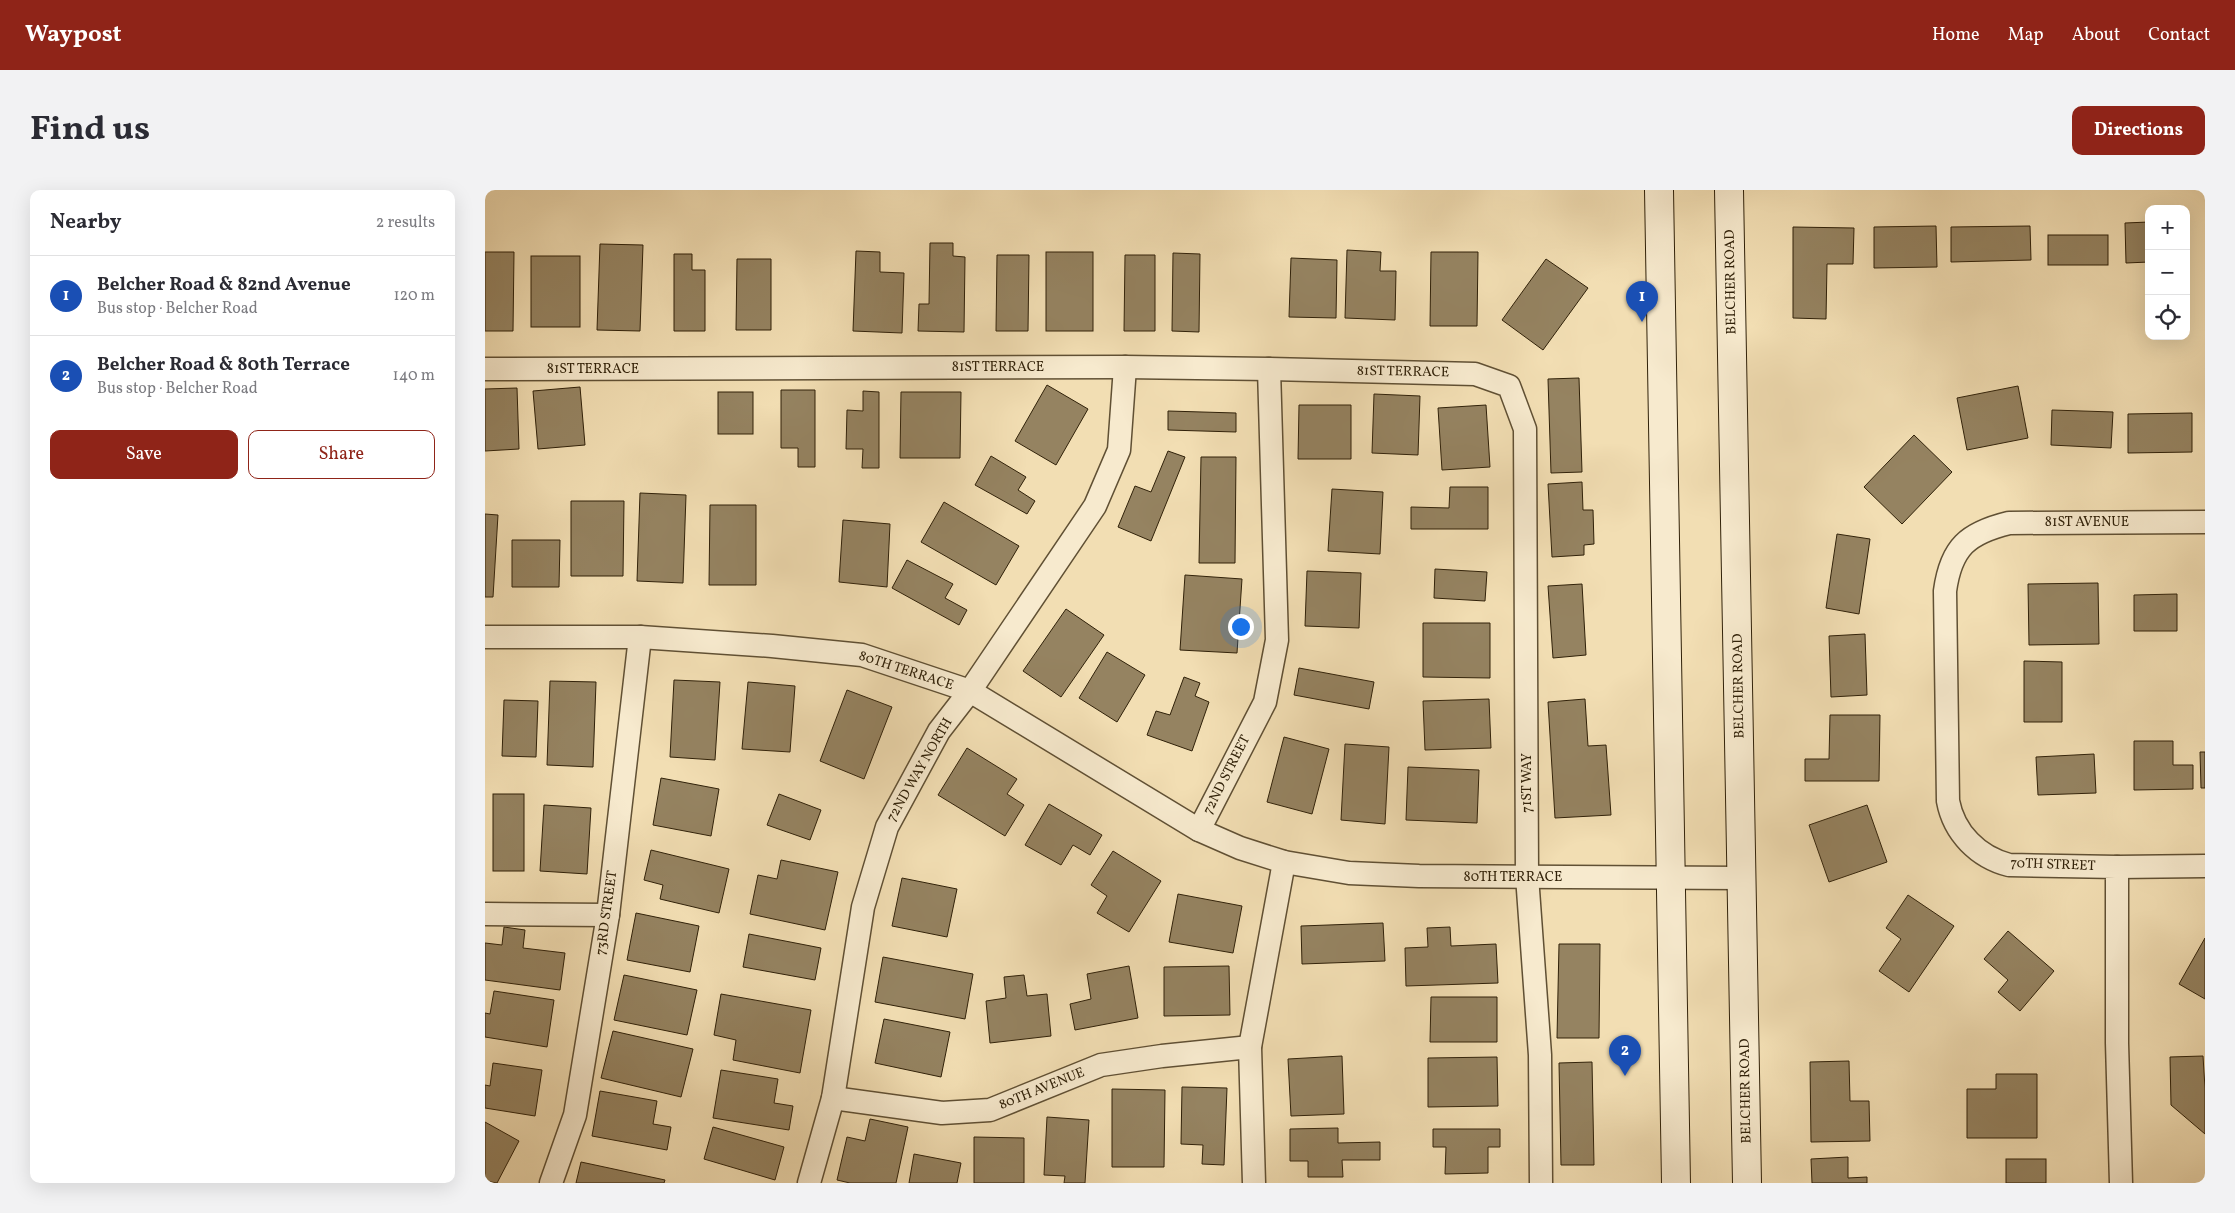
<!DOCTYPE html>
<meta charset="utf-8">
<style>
:root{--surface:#fff;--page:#f2f2f3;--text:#2b2b33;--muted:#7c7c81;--line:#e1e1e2;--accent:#8f2418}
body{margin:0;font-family:Vollkorn,serif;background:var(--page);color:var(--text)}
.controls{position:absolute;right:15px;top:15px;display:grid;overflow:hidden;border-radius:10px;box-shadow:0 5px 20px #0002}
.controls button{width:45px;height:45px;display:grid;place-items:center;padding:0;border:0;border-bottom:1px solid var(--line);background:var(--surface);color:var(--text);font:25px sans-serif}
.you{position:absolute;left:755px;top:436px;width:18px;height:18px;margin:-12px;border:4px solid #fff;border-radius:50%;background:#1a73e8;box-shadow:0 0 0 8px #1a73e833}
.badge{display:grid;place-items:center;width:32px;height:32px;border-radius:50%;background:var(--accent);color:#fff;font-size:16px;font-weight:700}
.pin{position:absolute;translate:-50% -41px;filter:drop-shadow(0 1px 2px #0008)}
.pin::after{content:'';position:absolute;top:26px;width:18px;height:15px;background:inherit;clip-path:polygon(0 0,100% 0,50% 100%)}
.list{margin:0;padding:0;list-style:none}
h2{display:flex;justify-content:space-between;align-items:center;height:65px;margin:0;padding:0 20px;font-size:21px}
h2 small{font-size:16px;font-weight:400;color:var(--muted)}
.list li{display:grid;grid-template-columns:32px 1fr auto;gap:15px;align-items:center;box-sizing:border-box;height:80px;padding:0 20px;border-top:1px solid var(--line)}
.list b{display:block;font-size:19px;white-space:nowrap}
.list p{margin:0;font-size:16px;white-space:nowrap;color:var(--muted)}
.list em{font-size:16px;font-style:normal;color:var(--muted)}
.actions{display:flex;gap:10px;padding:15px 20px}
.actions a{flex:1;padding:11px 0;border:1px solid var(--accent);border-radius:10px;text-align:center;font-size:18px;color:var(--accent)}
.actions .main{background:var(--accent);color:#fff}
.icon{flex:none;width:28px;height:28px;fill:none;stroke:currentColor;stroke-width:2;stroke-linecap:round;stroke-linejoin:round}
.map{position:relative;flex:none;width:1720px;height:993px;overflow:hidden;border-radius:10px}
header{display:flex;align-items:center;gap:30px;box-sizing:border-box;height:70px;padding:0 25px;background:var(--accent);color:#fff}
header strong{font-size:24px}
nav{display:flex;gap:28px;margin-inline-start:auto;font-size:18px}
.intro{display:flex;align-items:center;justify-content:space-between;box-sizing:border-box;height:120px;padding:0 30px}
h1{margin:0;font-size:35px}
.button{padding:12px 22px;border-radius:10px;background:var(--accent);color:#fff;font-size:18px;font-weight:700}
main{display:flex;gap:30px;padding:0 30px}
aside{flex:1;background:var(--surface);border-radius:10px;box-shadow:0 5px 20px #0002}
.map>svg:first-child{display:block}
.building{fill:#958361;stroke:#302109}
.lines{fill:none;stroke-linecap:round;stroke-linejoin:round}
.street-casing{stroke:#605034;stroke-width:25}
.secondary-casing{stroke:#302109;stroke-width:30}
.street{stroke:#f7eace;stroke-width:22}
.secondary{stroke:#f7eace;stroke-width:28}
.labels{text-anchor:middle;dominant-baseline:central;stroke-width:4;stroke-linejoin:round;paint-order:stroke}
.street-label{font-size:14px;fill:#302109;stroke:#f7eace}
</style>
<header>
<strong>Waypost</strong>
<nav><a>Home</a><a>Map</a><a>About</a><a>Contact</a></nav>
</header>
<div class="intro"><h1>Find us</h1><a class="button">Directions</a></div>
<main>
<aside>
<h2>Nearby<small>2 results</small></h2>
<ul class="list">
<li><span class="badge" style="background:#1a4fb4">1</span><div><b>Belcher Road &amp; 82nd Avenue</b><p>Bus stop · Belcher Road</p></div><em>120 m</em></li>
<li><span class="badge" style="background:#1a4fb4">2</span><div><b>Belcher Road &amp; 80th Terrace</b><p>Bus stop · Belcher Road</p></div><em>140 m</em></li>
</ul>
<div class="actions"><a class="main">Save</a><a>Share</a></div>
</aside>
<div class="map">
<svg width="1720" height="993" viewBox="0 0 1720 993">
<rect width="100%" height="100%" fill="#f2deb3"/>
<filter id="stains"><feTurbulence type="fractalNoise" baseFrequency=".004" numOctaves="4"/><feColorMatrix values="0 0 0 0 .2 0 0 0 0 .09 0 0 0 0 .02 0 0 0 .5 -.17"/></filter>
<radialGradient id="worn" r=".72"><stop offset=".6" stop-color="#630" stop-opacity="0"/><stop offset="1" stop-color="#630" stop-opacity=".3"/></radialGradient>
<!-- building -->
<g class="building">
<path d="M1664 32V72L1641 73 1640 33Z"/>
<path d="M1451 36 1452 77 1389 78V37Z"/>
<path d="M1545 36 1546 70 1466 72V37Z"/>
<path d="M1308 37 1369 38 1368 74H1342L1341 129 1308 128Z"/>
<rect x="1563" y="45" width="60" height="30"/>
<path d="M445 53H468V66L480 67 479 142 433 141 434 114H444Z"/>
<path d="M115 54 158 55 155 141 112 140Z"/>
<path d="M862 60 896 62 895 81H911L910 130 860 128Z"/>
<path d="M371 61 395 62V82L419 83 417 143 368 141Z"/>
<path d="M0 62H29L28 141H0Z"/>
<rect x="561" y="62" width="47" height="79"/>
<path d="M946 62H993L992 136H945Z"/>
<path d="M688 63 715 64 714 142 687 141Z"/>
<path d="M189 64H207V80H220V141H189Z"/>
<path d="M512 65H544L543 141H511Z"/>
<path d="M640 65H670V141H639Z"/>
<rect x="46" y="66" width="49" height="71"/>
<path d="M806 68 852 70 851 128 804 127Z"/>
<path d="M252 69H286V140H251Z"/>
<path d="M1061 69 1103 98 1058 160 1017 130Z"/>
<path d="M1094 188 1097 282 1066 283 1063 189Z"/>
<path d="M562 195 603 219 571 275 530 251Z"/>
<path d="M1533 196 1543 248 1482 260 1472 208Z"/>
<path d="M95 197 100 255 53 259 48 201Z"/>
<path d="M32 198 34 259 0 261V199Z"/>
<path d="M296 200H330V277H313V258H296Z"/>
<path d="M378 201 394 202V278H377L378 259H361L362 220 378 221Z"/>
<rect x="233" y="202" width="35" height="42"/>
<path d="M416 202H476L475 268H415Z"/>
<path d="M889 204 935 206 933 265 887 263Z"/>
<path d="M814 215H866V269H813Z"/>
<path d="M1001 215 1005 277 957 280 953 218Z"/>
<path d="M1567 220 1628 222 1626 258 1566 255Z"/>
<path d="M683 221 751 223V242L683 240Z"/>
<path d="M1707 223V262L1643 263V224Z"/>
<path d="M1429 245 1467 282 1417 334 1379 297Z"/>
<path d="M683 261 700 267 666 351 633 337 650 296 666 302Z"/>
<path d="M506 266 541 287 533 300 550 311 542 324 490 295Z"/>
<path d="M716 267H751L750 373H714Z"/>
<path d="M1097 292 1098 320H1108L1109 354 1099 355V365L1067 367 1063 294Z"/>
<path d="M965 297H1003V339H926V317L964 318Z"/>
<path d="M847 299 898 302 895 364 843 361Z"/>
<path d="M155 303 201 305 198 393 152 391Z"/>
<path d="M86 311H139L138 386H86Z"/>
<path d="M459 312 534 356 511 395 436 352Z"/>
<path d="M225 315H271V395H224Z"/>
<path d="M0 324 13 325 8 407H0Z"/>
<path d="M358 330 405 334 402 397 354 392Z"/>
<path d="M1352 344 1385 349 1374 424 1341 418Z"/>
<path d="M27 350H75L74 397H27Z"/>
<path d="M422 370 468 394 460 408 482 420 474 435 407 398Z"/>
<path d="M950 379 1002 382 1000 411 949 408Z"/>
<path d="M822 381 876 383 874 438 820 436Z"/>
<path d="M700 385 757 389 752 463 695 460Z"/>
<path d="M1613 393 1614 454 1544 455 1543 394Z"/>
<path d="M1097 394 1101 465 1068 468 1063 396Z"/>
<path d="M1692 404V441H1649V405Z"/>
<path d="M581 419 619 445 576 507 538 481Z"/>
<path d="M938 433H1005V488L938 487Z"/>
<path d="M1380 444 1382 505 1346 507 1344 446Z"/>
<path d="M622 462 660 485 632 532 594 508Z"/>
<path d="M1539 471 1577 472V532H1539Z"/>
<path d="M814 478 889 492 884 519 809 505Z"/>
<path d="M699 487 715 493 710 506 724 512 707 561 662 545 671 521 685 525Z"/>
<path d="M189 490 235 492 230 570 185 567Z"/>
<path d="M65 491 111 492 108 577 62 575Z"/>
<path d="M263 492 310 496 305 562 257 559Z"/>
<path d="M362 500 407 517 379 589 335 571Z"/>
<path d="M1004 509 1006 558 940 560 938 511Z"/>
<path d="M1100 509 1103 556 1121 555 1126 625 1070 628 1063 512Z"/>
<path d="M19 510 53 511 51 567 17 566Z"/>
<path d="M1345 525H1395L1394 591H1320V569H1344Z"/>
<path d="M799 547 844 559 827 624 782 612Z"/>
<path d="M1649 551H1688V575H1708V599L1649 600Z"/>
<path d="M860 554 904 557 900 634 856 630Z"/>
<path d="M482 558 532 589 522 604 539 615 520 646 453 605Z"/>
<path d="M1715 562H1720V598H1716Z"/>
<path d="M1609 564 1611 603 1553 605 1551 567Z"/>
<path d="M923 577 994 580 992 633 921 630Z"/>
<path d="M176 588 234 599 226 646 168 635Z"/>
<rect x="8" y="604" width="31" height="77"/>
<path d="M294 604 336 620 325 650 282 635Z"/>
<path d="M564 614 617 645 605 665 588 655 576 675 540 655Z"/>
<path d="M59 615 106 618 102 684 55 681Z"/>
<path d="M1382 615 1402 672 1344 692 1324 635Z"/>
<path d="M166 660 244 679 234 723 175 709 178 695 159 690Z"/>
<path d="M628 661 676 691 644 742 612 723 622 706 606 695Z"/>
<path d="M296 670 353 682 340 740 265 724 273 685 292 689Z"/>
<path d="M417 688 472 699 462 747 407 736Z"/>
<path d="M693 704 757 716 748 763 684 752Z"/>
<path d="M1423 705 1469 736 1424 802 1394 781 1416 749 1401 738Z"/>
<path d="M151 723 214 736 205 782 142 770Z"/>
<path d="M898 733 900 771 817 774 816 736Z"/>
<path d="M19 737 40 740 38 758 80 763 75 800 0 790V753L17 755Z"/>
<path d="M965 737 966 756 1011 754 1013 793 921 796 920 758 943 757 942 738Z"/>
<path d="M1523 741 1569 781 1535 821 1513 802 1523 790 1499 769Z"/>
<path d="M264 744 336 758 330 790 258 777Z"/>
<path d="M1720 748V809L1694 794Z"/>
<path d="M1074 754H1115L1114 848H1072Z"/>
<path d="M398 767 488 784 480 829 390 812Z"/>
<path d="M644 776 653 828 590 840 585 814 606 809 602 784Z"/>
<path d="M744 776 745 825 679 826V777Z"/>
<path d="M139 785 212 800 202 845 129 830Z"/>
<path d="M539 785 542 806 562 804 566 846 505 853 501 811 521 808 519 787Z"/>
<path d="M9 801 69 810 62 857 0 847V823L5 824Z"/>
<path d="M236 804 326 820 315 883 248 870 251 850 229 845Z"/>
<path d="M946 807H1012V852H945Z"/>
<path d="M399 829 465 842 456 887 390 873Z"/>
<path d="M128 841 208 859 196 907 116 888Z"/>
<path d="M857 866 859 924 806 926 803 869Z"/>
<path d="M1718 866 1720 898V944L1686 915 1685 867Z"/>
<path d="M1012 867 1013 916 943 917V868Z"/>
<path d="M1364 871 1365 911H1384L1385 951 1326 952 1325 872Z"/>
<path d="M1107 872 1109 975H1076L1074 873Z"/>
<path d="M8 873 57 880 50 926 0 918V895L5 896Z"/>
<path d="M236 880 293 889 289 913 308 916 304 940 228 928Z"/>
<path d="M1511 884H1552V948H1482V899H1511Z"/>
<path d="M697 897 742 898 739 975 717 974 718 955 696 954Z"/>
<path d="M627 899 680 900 679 977H627Z"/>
<path d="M115 901 172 911 168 934 186 937 182 960 107 946Z"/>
<path d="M562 927 604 930 600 993H579L580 986 559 985Z"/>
<path d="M385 929 423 937 411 993H365L352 990 362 947 380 951Z"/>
<path d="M0 932 34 951 12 993 0 991Z"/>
<path d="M228 937 299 957 290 990 219 969Z"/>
<path d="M853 938V953L895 952V970H857L858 987H823V971H805V939Z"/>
<path d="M948 939H1015V957H1003V983L960 984 961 957H948Z"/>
<path d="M489 947 539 948V993H489Z"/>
<path d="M429 964 476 973 472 993H424Z"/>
<path d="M1363 967V988L1382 987V993H1327L1326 969Z"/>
<rect x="1521" y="969" width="40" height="24"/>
<path d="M96 972 180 990 179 993H91Z"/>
</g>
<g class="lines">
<!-- street casing -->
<g class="street-casing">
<g id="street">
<path d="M0 179 640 177 784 179 990 184 1024 196 1040 239 1042 686 1055 865 1056 993"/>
<path d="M0 447H155L287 456 377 465 485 501 714 640 755 658 799 672 864 683 934 686 1257 688"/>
<path d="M714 640 780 512 792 450 784 179"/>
<path d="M1632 677 1720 676"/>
<path d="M0 724 123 725"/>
<path d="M348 908 457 923 505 920 616 875 677 866 765 857"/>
<path d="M66 993 90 925 123 725 155 447"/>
<path d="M324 993 348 908 378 717 402 637 454 541 485 501 610 316 634 260 640 177"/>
<path d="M769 993 765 857 799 672"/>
<path d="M1636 993 1632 853V677L1524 675C1493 667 1469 643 1463 611L1460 401C1466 357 1483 343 1524 333L1720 332"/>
</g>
</g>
<!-- secondary casing -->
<g class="secondary-casing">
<g id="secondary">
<path d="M1174 0 1191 993"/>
<path d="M1244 0 1262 993"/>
</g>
</g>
<!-- street -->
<use href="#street" class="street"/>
<!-- secondary -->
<use href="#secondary" class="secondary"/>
</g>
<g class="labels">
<!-- street labels -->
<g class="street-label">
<text transform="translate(1246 92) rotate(-91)">BELCHER ROAD</text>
<text x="513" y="177">81ST TERRACE</text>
<text x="108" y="179">81ST TERRACE</text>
<text transform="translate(918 182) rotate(1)">81ST TERRACE</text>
<text x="1602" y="332">81ST AVENUE</text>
<text transform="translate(421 481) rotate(18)">80TH TERRACE</text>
<text transform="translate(1254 496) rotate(-91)">BELCHER ROAD</text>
<text transform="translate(435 580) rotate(-60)">72ND WAY NORTH</text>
<text transform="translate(742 585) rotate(-63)">72ND STREET</text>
<text transform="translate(1042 593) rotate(-90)">71ST WAY</text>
<text transform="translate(1568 675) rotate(2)">70TH STREET</text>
<text x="1028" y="687">80TH TERRACE</text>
<text transform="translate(122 723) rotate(-82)">73RD STREET</text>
<text transform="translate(557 899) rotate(-22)">80TH AVENUE</text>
<text transform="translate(1261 901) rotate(-91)">BELCHER ROAD</text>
</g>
</g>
<rect width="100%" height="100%" filter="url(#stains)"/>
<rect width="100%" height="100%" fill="url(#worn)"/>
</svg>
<div class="controls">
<button>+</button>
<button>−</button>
<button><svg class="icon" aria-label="locate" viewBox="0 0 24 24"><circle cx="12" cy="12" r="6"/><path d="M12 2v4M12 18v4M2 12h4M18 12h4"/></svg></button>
</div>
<div class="you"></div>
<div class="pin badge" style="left:1157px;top:132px;background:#1a4fb4">1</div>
<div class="pin badge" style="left:1140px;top:886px;background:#1a4fb4">2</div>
</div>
</main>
